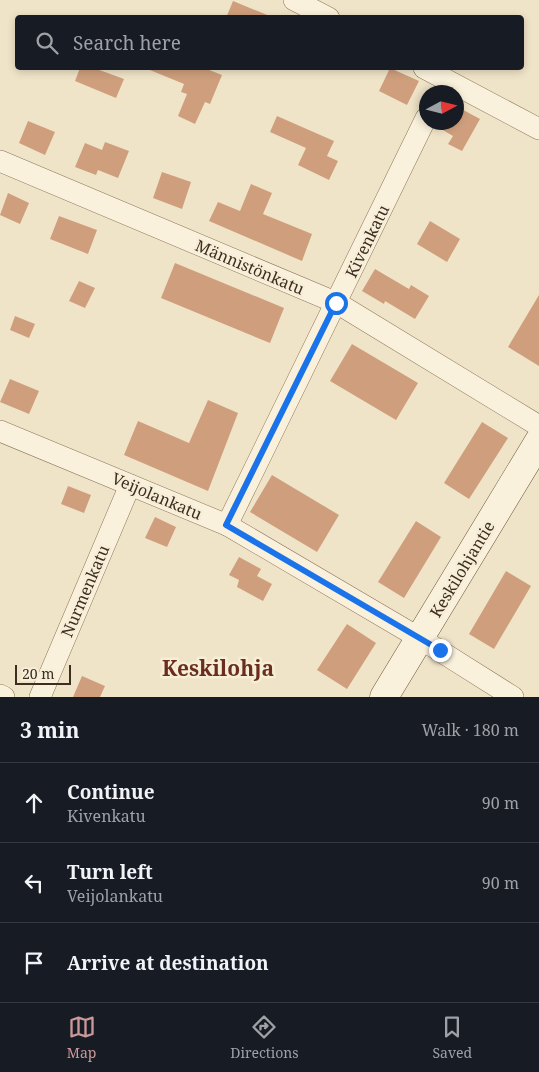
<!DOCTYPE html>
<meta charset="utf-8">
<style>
:root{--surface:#171b24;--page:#20242c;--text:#f1f3f6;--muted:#9ea1a6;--line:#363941;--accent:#cc999b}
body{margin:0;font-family:"Noto Serif",serif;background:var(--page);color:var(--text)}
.compass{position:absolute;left:419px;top:85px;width:45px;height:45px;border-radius:50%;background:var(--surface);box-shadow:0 2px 8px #0003;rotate:83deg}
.scale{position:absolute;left:15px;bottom:12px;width:56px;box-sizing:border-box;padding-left:5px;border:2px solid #3d2e20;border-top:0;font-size:14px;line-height:18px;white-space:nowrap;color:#3d2e20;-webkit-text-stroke:4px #f7eed8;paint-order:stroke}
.stop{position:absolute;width:15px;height:15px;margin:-11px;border:4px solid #1a73e8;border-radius:50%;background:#fff}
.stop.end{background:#1a73e8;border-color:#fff;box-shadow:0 1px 5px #0008}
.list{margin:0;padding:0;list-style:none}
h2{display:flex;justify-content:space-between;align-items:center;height:65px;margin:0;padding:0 20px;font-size:21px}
h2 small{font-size:16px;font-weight:400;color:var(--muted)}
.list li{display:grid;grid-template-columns:32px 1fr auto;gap:15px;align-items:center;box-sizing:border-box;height:80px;padding:0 20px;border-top:1px solid var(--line)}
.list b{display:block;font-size:19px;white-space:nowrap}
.list p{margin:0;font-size:16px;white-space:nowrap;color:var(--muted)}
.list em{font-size:16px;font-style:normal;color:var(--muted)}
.icon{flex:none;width:28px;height:28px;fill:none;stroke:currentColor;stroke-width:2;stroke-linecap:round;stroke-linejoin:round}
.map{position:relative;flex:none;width:539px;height:697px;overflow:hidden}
.search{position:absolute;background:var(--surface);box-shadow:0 2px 8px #0003;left:15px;right:15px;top:15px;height:55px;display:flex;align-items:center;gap:12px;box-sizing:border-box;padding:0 18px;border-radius:5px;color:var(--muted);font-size:19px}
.sheet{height:305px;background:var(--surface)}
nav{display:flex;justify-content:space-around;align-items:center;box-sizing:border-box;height:70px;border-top:1px solid var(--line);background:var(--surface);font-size:14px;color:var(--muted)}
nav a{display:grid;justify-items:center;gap:2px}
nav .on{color:var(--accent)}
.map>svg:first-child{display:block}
.building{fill:#cf9f7d}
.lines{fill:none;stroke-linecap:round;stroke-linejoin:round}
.street-casing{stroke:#8d765c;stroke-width:22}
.secondary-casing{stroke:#6f573f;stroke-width:29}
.street{stroke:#faf1dc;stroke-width:21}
.secondary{stroke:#faf1dc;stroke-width:28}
.route{stroke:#1a73e8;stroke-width:6}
.labels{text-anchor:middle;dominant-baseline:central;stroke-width:5;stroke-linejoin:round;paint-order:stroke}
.street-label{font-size:16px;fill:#3d2e20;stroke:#f7eed8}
.district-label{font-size:21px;font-weight:bold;fill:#6b2e1e;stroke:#f7eed8}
</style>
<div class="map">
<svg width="539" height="697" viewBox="0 0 539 697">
<rect width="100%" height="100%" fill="#f0e4c8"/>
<!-- building -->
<g class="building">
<path d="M233 1 272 17V18H226Z"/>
<path d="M80 68H94L124 79 116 98 75 81Z"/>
<path d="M145 68H204L222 75 210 104 205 102 195 124 178 116 187 94 181 92 184 84Z"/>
<path d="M390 68 419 81 407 105 379 91Z"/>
<path d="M456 106 480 119 462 151 448 144 453 136 436 126 437 122H456Z"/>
<path d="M277 116 334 141 327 156 338 161 329 180 298 165 306 148 270 132Z"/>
<path d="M28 121 55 132 45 155 19 143Z"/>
<path d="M105 142 129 151 118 178 98 170 96 175 75 167 85 143 102 150Z"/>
<path d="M162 172 191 182 182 209 153 198Z"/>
<path d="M251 184 272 193 263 214 312 234 302 261 209 221 218 202 240 211Z"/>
<path d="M8 193 29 203 20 224 0 215Z"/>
<path d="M59 216 97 230 88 254 50 239Z"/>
<path d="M430 221 460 239 447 262 417 244Z"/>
<path d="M175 263 284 308 270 343 161 298Z"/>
<path d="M375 269 409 289 411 285 429 296 415 319 385 301 384 304 362 291Z"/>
<path d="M79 281 95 288 85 308 69 301Z"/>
<path d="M539 295V366L508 347Z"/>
<path d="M15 316 35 324 29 338 10 330Z"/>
<path d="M352 344 418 383 396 420 330 381Z"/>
<path d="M10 379 39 391 29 414 0 402Z"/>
<path d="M208 400 238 413 208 491 124 455 138 421 189 443Z"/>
<path d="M482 422 508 438 469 499 444 483Z"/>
<path d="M272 475 339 515 317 552 250 512Z"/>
<path d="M68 486 91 495 84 513 61 504Z"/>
<path d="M155 517 176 527 167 547 145 538Z"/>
<path d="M416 521 441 537 404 598 378 582Z"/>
<path d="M239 557 261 569 257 576 272 584 263 601 237 587 239 580 229 575Z"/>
<path d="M506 571 531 586 494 649 469 634Z"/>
<path d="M347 624 376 643 347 689 317 670Z"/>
<path d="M82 676 105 686 100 697H73Z"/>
</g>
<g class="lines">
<!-- street casing -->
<g class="street-casing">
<g id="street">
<path d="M294 0 329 18"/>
<path d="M424 68 539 129"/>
<path d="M0 161 337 303 539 426"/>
<path d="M0 431 227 525 421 639 513 697"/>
<path d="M227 525 426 118"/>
<path d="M0 695 4 697"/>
<path d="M40 697 130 485"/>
</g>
</g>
<!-- secondary casing -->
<g class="secondary-casing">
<path id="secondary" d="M384 697 539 441"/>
</g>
<!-- street -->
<use href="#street" class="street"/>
<!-- secondary -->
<use href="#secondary" class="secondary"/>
</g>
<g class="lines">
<!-- route -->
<path class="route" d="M336 303 226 525 440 650"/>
</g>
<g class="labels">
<!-- street labels -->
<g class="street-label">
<text transform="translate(367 241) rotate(-64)">Kivenkatu</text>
<text transform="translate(250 267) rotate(23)">Männistönkatu</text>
<text transform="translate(157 496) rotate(23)">Veijolankatu</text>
<text transform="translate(462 569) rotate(-59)">Keskilohjantie</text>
<text transform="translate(85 591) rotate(-67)">Nurmenkatu</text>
</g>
<!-- district labels -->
<g class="district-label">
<text x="218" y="668">Keskilohja</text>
</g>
</g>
</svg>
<svg class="compass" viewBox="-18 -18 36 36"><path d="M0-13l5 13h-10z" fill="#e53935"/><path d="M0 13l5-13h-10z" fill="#9ea1a6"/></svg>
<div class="scale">20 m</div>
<div class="stop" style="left:336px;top:303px"></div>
<div class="stop end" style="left:440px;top:650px"></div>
<div class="search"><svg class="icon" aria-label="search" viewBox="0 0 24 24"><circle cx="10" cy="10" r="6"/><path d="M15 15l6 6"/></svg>Search here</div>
</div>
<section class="sheet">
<h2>3 min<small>Walk · 180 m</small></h2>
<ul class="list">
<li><svg class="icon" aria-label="ahead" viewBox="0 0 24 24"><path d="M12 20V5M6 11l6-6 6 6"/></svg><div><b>Continue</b><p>Kivenkatu</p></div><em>90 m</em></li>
<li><svg class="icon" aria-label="left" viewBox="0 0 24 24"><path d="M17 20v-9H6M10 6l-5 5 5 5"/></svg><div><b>Turn left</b><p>Veijolankatu</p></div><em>90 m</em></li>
<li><svg class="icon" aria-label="arrive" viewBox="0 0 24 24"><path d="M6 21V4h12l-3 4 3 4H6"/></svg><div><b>Arrive at destination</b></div></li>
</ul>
</section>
<nav>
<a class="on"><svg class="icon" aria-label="map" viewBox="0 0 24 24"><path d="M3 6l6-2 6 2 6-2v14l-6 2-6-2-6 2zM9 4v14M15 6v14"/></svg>Map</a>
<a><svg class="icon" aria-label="directions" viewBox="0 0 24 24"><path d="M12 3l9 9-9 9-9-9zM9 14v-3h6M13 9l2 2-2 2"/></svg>Directions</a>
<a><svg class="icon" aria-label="saved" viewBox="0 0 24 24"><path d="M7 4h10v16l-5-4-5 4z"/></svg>Saved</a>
</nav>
